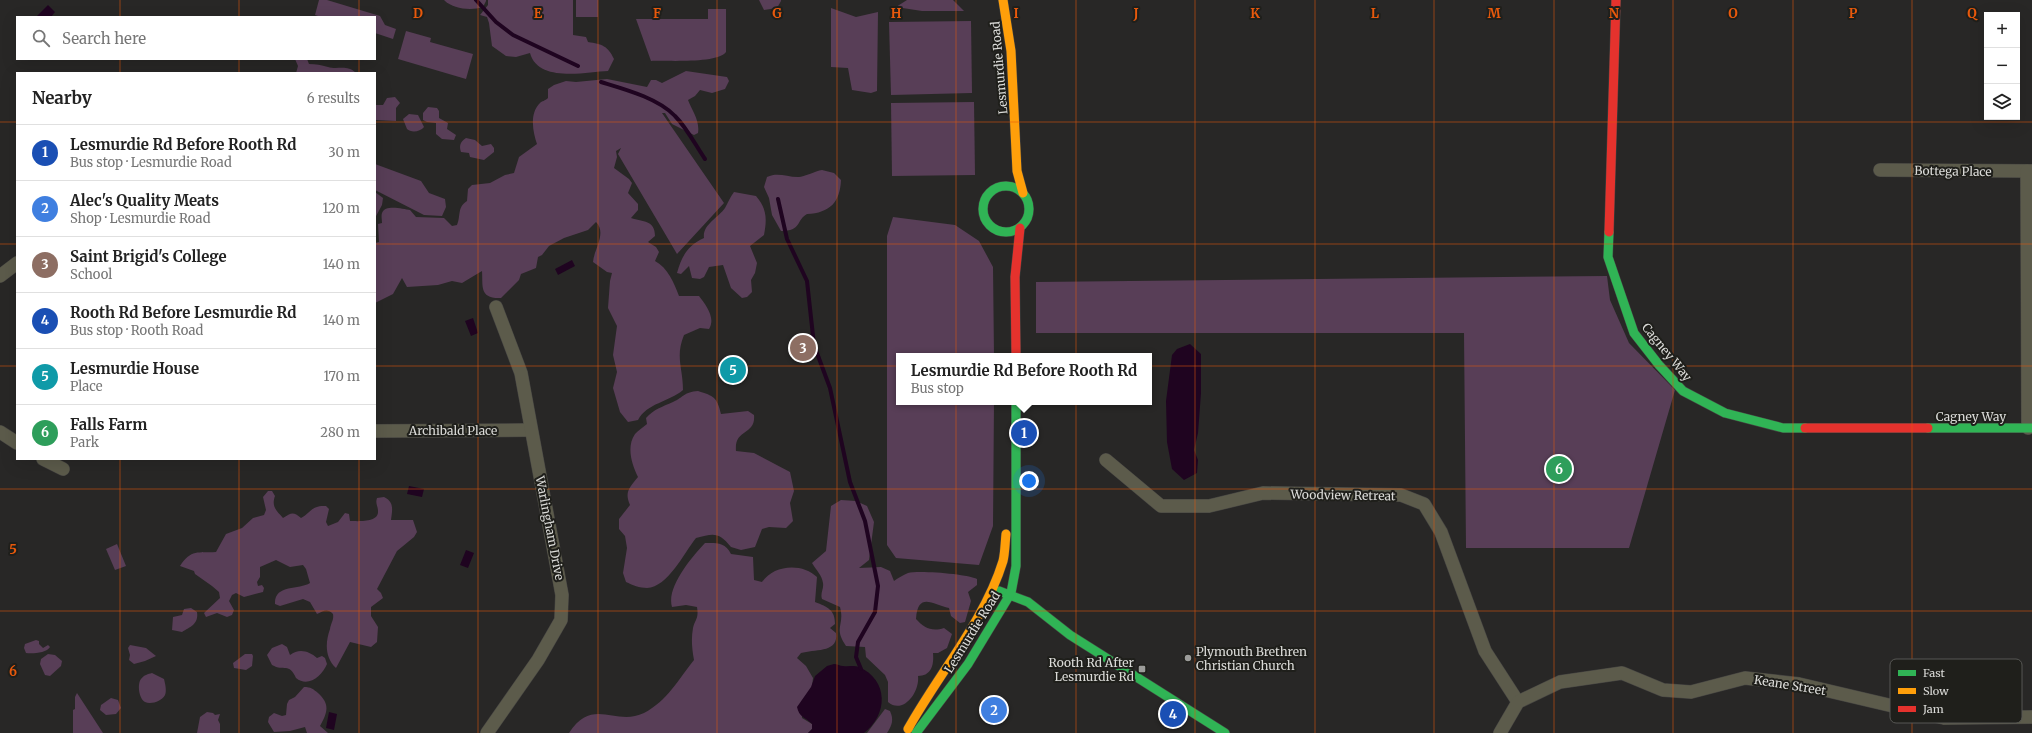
<!DOCTYPE html>
<meta charset="utf-8">
<style>
:root{--surface:#fff;--page:#f6f6f6;--text:#222;--muted:#767676;--line:#e0e0e0;--accent:#595958}
body{margin:0;font-family:Merriweather,serif;background:var(--page);color:var(--text)}
.controls{position:absolute;right:12px;top:12px;display:grid;overflow:hidden;border-radius:0px;box-shadow:0 4px 16px #0002}
.controls button{width:36px;height:36px;display:grid;place-items:center;padding:0;border:0;border-bottom:1px solid var(--line);background:var(--surface);color:var(--text);font:20px sans-serif}
.you{position:absolute;left:1029px;top:481px;width:14px;height:14px;margin:-10px;border:3px solid #fff;border-radius:50%;background:#1a73e8;box-shadow:0 0 0 6px #1a73e833}
.badge{display:grid;place-items:center;width:26px;height:26px;border-radius:50%;background:var(--accent);color:#fff;font-size:13px;font-weight:700}
.pin{position:absolute;translate:-50% -50%;border:2px solid #fff;box-shadow:0 1px 4px #0006}
.popup{position:absolute;left:896px;top:353px;width:256px;height:52px;box-sizing:border-box;display:grid;place-content:center;border-radius:0px;background:var(--surface);filter:drop-shadow(0 1px 3px #0005);font-size:13px;white-space:nowrap;color:var(--muted)}
.popup b{font-size:15px;color:var(--text)}
.popup::after{content:'';position:absolute;left:50%;top:100%;margin-left:-8px;border:8px solid transparent;border-top-color:var(--surface)}
.list{margin:0;padding:0;list-style:none}
h2{display:flex;justify-content:space-between;align-items:center;height:52px;margin:0;padding:0 16px;font-size:17px}
h2 small{font-size:13px;font-weight:400;color:var(--muted)}
.list li{display:grid;grid-template-columns:26px 1fr auto;gap:12px;align-items:center;box-sizing:border-box;height:56px;padding:0 16px;border-top:1px solid var(--line)}
.list b{display:block;font-size:15px;white-space:nowrap}
.list p{margin:0;font-size:13px;white-space:nowrap;color:var(--muted)}
.list em{font-size:13px;font-style:normal;color:var(--muted)}
.icon{flex:none;width:22px;height:22px;fill:none;stroke:currentColor;stroke-width:2;stroke-linecap:round;stroke-linejoin:round}
.map{position:relative;flex:none;width:2032px;height:733px;overflow:hidden}
.search{position:absolute;background:var(--surface);box-shadow:0 4px 16px #0002;left:16px;top:16px;width:360px;height:44px;display:flex;align-items:center;gap:10px;box-sizing:border-box;padding:0 14px;border-radius:0px;color:var(--muted);font-size:15px}
.panel{position:absolute;background:var(--surface);box-shadow:0 4px 16px #0002;left:16px;top:72px;width:360px;height:388px;border-radius:0px}
.map>svg:first-child{display:block}
.green{fill:#583e57}
.water{fill:#1f0420}
.lines{fill:none;stroke-linecap:round;stroke-linejoin:round}
.stream{stroke:#1f0420;stroke-width:4}
.street-casing{stroke:#454442;stroke-width:14}
.fast-casing{stroke:#454442;stroke-width:10}
.slow-casing{stroke:#454442;stroke-width:10}
.jam-casing{stroke:#454442;stroke-width:10}
.street{stroke:#5c5b4b;stroke-width:13}
.fast{stroke:#30b455;stroke-width:9}
.slow{stroke:#ff9f0a;stroke-width:9}
.jam{stroke:#e5322d;stroke-width:9}
.grid{fill:none;stroke:#e8590c;stroke-width:1;stroke-opacity:0.55}
.poi-dot{fill:#9c9c9a;stroke:#1f1f1b;stroke-width:1.5}
.labels{text-anchor:middle;dominant-baseline:central;stroke-width:4;stroke-linejoin:round;paint-order:stroke}
.street-label{font-size:12px;fill:#dbdbd8;stroke:#1f1f1b}
.poi-label{font-size:12px;fill:#dbdbd8;stroke:#1f1f1b;text-anchor:start}
.key{fill:#1f1f1b;stroke:#575754;stroke-width:1}
.key-label{font-size:11px;fill:#dbdbd8}
.grid-label{font-size:13px;text-anchor:middle;font-weight:bold;fill:#e8590c;stroke:#1f1f1b;stroke-width:4;stroke-linejoin:round;paint-order:stroke}
</style>
<div class="map">
<svg width="2032" height="733" viewBox="0 0 2032 733">
<rect width="100%" height="100%" fill="#282726"/>
<!-- green -->
<g class="green">
<path d="M319 0H327L380 16 385 25 396 29 393 39 375 33V17H321L315 15Z"/>
<path d="M444 0H486V1L483 7C471 11 453 9 444 0Z"/>
<path d="M488 0H573V35L586 37 588 42C602 44 608 46 614 59L608 71C586 72 538 83 530 53L516 57 506 56 492 46 489 23 487 17 480 15 488 5Z"/>
<rect x="576" y="0" width="22" height="17"/>
<path d="M759 0H781V1L777 8 764 10Z"/>
<path d="M907 0H953L964 11H922L896 7Z"/>
<path d="M831 8 856 17 878 12 877 91 871 93 852 90 848 68 831 67Z"/>
<path d="M708 9H726V52C717 64 667 60 651 61L636 19H708Z"/>
<path d="M971 21 972 93 891 95 889 22Z"/>
<path d="M406 31 431 38 430 42 473 54 466 79 398 59Z"/>
<path d="M295 59H307L309 64C316 64 321 65 328 67 338 70 347 64 356 73H296L298 66Z"/>
<path d="M686 71 727 77 729 81 725 89 712 93 700 90 695 96 688 100C692 111 700 120 698 133L694 135 672 124 665 113H662L724 203 677 254 618 154 621 148 616 151 617 157 614 168 629 179 632 183 628 193 638 204V210L631 218C643 222 655 220 655 236L648 242 656 247 659 252 655 261C668 268 674 283 679 296H699C706 305 716 318 709 329L700 328 684 335C675 357 683 368 683 390 669 402 647 403 638 420L628 422 620 412 613 388 617 372 613 355 617 326 608 308 610 281 612 273 607 272 593 262C594 249 607 233 596 222L588 230 564 238 549 246 542 255 538 257 536 268 521 274 519 280 501 298C479 299 483 286 482 271L462 283 452 281 438 285 407 287 402 278 393 294 375 303V243L379 242 378 224 382 223C382 220 381 216 382 213 385 204 403 209 410 210L416 217 444 218 452 226 457 225C461 216 457 207 467 201L468 189 472 185 490 183 505 175 514 173 519 157 537 144C533 132 529 114 540 103 542 101 545 101 548 98V89L554 85 566 81 576 82 607 79 647 87 651 80H656L662 83Z"/>
<path d="M395 97 400 103 396 108V121L375 120V105H383L387 98Z"/>
<path d="M974 102 975 175 892 176 891 103Z"/>
<path d="M428 107 437 108 439 111V118L448 123 447 129 456 135 454 140 442 139 436 134V123L427 122 423 120V113Z"/>
<path d="M409 114 418 115 424 127C420 132 411 133 407 129L403 119Z"/>
<path d="M466 138 475 140 482 146 491 144 494 148V152L484 160 470 157 469 153 461 152C459 146 460 142 466 138Z"/>
<path d="M375 164 421 181 429 193 445 199 446 207 442 216 424 215 375 190Z"/>
<path d="M822 170 834 173 841 180C840 202 830 213 807 214 796 220 802 231 781 231L772 215 769 198 764 187 767 177C778 172 786 177 798 177 802 178 815 171 822 170Z"/>
<path d="M375 192 383 198 382 205 375 218Z"/>
<path d="M734 192 756 196C767 209 767 219 764 235L750 246 757 263 755 273 751 280 752 292 747 297 742 298 731 288 723 265 709 267 704 277 700 279 692 278 689 266 681 274 677 273C682 256 687 246 704 238 702 225 718 218 725 208 728 203 730 197 734 192Z"/>
<path d="M893 217 955 225 979 241 993 267 994 356H899V402H994L993 526 979 565 896 558 887 545V236Z"/>
<path d="M1607 276 1610 300 1629 343 1675 390 1629 548H1466L1464 333H1036V282Z"/>
<path d="M698 391C714 396 717 397 721 414L748 411 754 415C756 436 734 428 736 451L754 453 790 472 794 491 790 503 793 521 786 528 769 527 762 529 755 547 741 550 731 547C719 532 714 533 696 538 684 553 668 587 647 588 640 588 632 585 626 582L623 573 627 548 625 536 619 529V519L630 505C624 492 630 487 638 477 632 465 626 447 635 434 638 431 643 427 647 424L646 418C654 409 662 407 673 402 684 397 684 392 698 391Z"/>
<path d="M268 491H272L275 496C271 507 277 511 283 518 291 513 293 511 301 518 311 513 311 505 326 506L329 509 326 522 328 526 338 522 345 513 349 514 350 521C358 521 379 523 378 511 378 506 375 504 377 498L384 497C395 502 392 511 391 520H413L417 532 414 537 397 551 377 589 381 593 383 598 371 607V616L378 627 377 642 371 647 350 642 336 668C325 658 325 643 330 629 331 623 334 620 333 614 327 608 324 611 317 614L310 602 303 599 280 606 275 604C274 584 299 590 310 583L306 569 303 565 290 567 276 560 260 567V577L257 582 258 586 262 585 264 588 263 592 244 597 236 593 232 595 229 601 234 610 232 615 227 617 217 613 206 617 204 613 220 598 219 592 212 586 195 574 194 571 180 566C191 549 198 553 216 552L226 534 242 528 253 518 264 515 266 510 263 497Z"/>
<path d="M841 500 856 501 867 506 874 522 869 560 859 568 881 567 890 571 894 581C898 578 903 575 908 573 918 570 968 574 977 579V585L968 592 971 601 965 622 960 623 951 616 949 608C933 605 918 591 916 619 924 628 932 632 944 628L952 634 947 648 938 653H933C934 664 932 676 918 676 920 692 903 715 888 702V682L885 675 866 657 865 647 846 646C833 627 845 626 840 607L822 599C820 593 824 589 823 583 822 575 816 570 812 563L826 551 831 506Z"/>
<path d="M705 543C717 543 725 542 731 554L753 557 754 580 762 582C774 564 803 563 817 577L815 602C828 607 835 610 835 624L830 628 836 633C839 653 815 649 801 653L797 658 806 666 813 678 812 687 801 702 802 718 812 724V729L808 733H569C593 696 615 727 644 713 667 701 678 680 694 660 692 649 691 639 693 628 695 619 699 619 697 607L686 605 672 607C666 587 692 557 705 543Z"/>
<path d="M117 544 126 566 115 570 106 549Z"/>
<path d="M191 608 197 612C199 624 190 627 182 632L172 630 173 617 182 615 184 609Z"/>
<path d="M36 640 39 641V644L43 648 48 645 50 647C47 653 32 654 26 653L24 648 25 644Z"/>
<path d="M282 644 287 647 290 655C299 648 309 651 317 658L322 656 325 658 327 664C322 676 308 688 296 678 289 662 284 672 272 665L267 655 272 648Z"/>
<path d="M130 645 146 648 156 656 145 661 134 664 129 660 130 655 128 648Z"/>
<path d="M48 654 55 655 62 661 61 666 50 676 45 675 40 664 41 659Z"/>
<path d="M245 654H252L253 656 252 666 246 670 234 668 233 663Z"/>
<path d="M152 673 164 679C165 683 167 691 165 695 162 701 151 705 145 702 139 699 137 684 141 679 144 675 148 674 152 673Z"/>
<path d="M304 687C311 687 313 689 318 693 330 704 328 712 320 726L328 733H307L305 727 290 731 274 732 268 722 269 717 274 713 282 716 286 715 287 704 289 700 295 697Z"/>
<path d="M77 693 103 733H73V710L75 709V697Z"/>
<path d="M111 698 118 700 121 708 116 714 106 715 100 710 101 705Z"/>
<path d="M885 709 890 711C894 720 892 725 887 733H867Z"/>
<path d="M207 712 213 713 215 715 220 714 218 720 220 724V733H197L200 717Z"/>
</g>
<!-- water -->
<g class="water">
<path d="M48 5 55 12 51 17H36Z"/>
<path d="M572 260 575 266 558 275 555 269Z"/>
<path d="M473 318 478 333 471 336 465 321Z"/>
<path d="M1190 344 1201 354V393L1198 433 1194 450 1198 460 1197 473 1184 480 1172 469 1167 442 1166 401 1172 355 1177 349Z"/>
<path d="M409 486 424 489 422 497 407 494Z"/>
<path d="M466 550 474 553 468 568 460 565Z"/>
<path d="M834 664C837 664 840 666 843 666 849 667 854 665 859 667 889 680 888 715 864 733H808L812 729V724C805 717 799 717 797 707L811 687 815 676 827 666Z"/>
<path d="M329 712 337 714 334 730 326 728Z"/>
</g>
<g class="lines">
<!-- stream -->
<g class="stream">
<path d="M476 0 496 22 513 35 578 66"/>
<path d="M601 82C624 89 658 98 675 116 687 128 696 146 705 159"/>
<path d="M778 199 787 239 807 281 814 345 830 388 850 482 865 521 878 586 875 612 858 642 856 657 861 669"/>
</g>
<!-- street casing -->
<g class="street-casing">
<g id="street">
<path d="M1880 170 2032 171"/>
<path d="M2027 171 2028 428"/>
<path d="M0 276 17 263"/>
<path d="M375 431 531 430"/>
<path d="M0 432 17 443"/>
<path d="M43 459 63 469"/>
<path d="M1106 460 1161 506H1209L1263 493 1401 495 1424 504 1441 532 1485 651 1518 702"/>
<path d="M487 733 538 660 561 620 562 595 521 373 496 307"/>
<path d="M1500 733 1518 702 1560 682 1622 673 1663 690 1691 692 1745 678 1799 684 1944 718 2032 717"/>
</g>
</g>
<!-- fast casing -->
<g class="fast-casing">
<g id="fast">
<circle cx="1006" cy="209" r="23"/>
<path d="M1609 232 1608 257 1634 333 1659 365 1683 391 1725 413 1783 428H1805"/>
<path d="M1928 428H2032"/>
<path d="M999 591 1028 602 1070 635 1225 733"/>
<path d="M916 733 968 664 1011 593 1016 566V402"/>
</g>
</g>
<!-- slow casing -->
<g class="slow-casing">
<g id="slow">
<path d="M1003 0 1011 51 1017 171 1023 193"/>
<path d="M908 729C938 675 985 620 1003 561 1005 553 1005 543 1006 534"/>
</g>
</g>
<!-- jam casing -->
<g class="jam-casing">
<g id="jam">
<path d="M1609 232 1616 0"/>
<path d="M1016 356 1015 277 1020 228"/>
<path d="M1805 428H1928"/>
</g>
</g>
<!-- street -->
<use href="#street" class="street"/>
<!-- fast -->
<use href="#fast" class="fast"/>
<!-- slow -->
<use href="#slow" class="slow"/>
<!-- jam -->
<use href="#jam" class="jam"/>
</g>
<!-- grid -->
<path class="grid" d="M120 0V17M239 0V17M359 0V17M478 0V733M598 0V733M717 0V733M837 0V733M956 0V733M1076 0V733M1195 0V733M1315 0V733M1434 0V733M1554 0V733M1673 0V733M1793 0V733M1912 0V733M120 59V73M239 59V73M359 59V73M0 122H17M375 122H2032M0 244H17M375 244H2032M0 366H17M375 366H2032M120 459V733M239 459V733M359 459V733M0 489H2032M0 611H2032"/>
<!-- markers -->
<g class="poi-dot">
<circle cx="1188" cy="658" r="4"/>
<rect x="1138" y="665" width="8" height="8" rx="2"/>
</g>
<g class="labels">
<!-- street labels -->
<g class="street-label">
<text transform="translate(999 68) rotate(-95)">Lesmurdie Road</text>
<text transform="translate(1953 171) rotate(1)">Bottega Place</text>
<text transform="translate(1667 352) rotate(51)">Cagney Way</text>
<text x="1971" y="416">Cagney Way</text>
<text x="453" y="430">Archibald Place</text>
<text transform="translate(1343 495) rotate(1)">Woodview Retreat</text>
<text transform="translate(550 528) rotate(79)">Warlingham Drive</text>
<text transform="translate(972 632) rotate(-58)">Lesmurdie Road</text>
<text transform="translate(1790 685) rotate(9)">Keane Street</text>
</g>
<!-- poi labels -->
<g class="poi-label">
<text x="1196" y="651">Plymouth Brethren<tspan x="1196" dy="14">Christian Church</tspan></text>
<text x="1134" y="662" text-anchor="end">Rooth Rd After<tspan x="1134" dy="14">Lesmurdie Rd</tspan></text>
</g>
</g>
<!-- legend -->
<rect x="1890" y="659" width="132" height="64" rx="6" class="key"/>
<rect x="1898" y="670" width="18" height="6" fill="#30b455"/>
<rect x="1898" y="688" width="18" height="6" fill="#ff9f0a"/>
<rect x="1898" y="706" width="18" height="6" fill="#e5322d"/>
<g class="key-label">
<text x="1923" y="677">Fast</text>
<text x="1923" y="695">Slow</text>
<text x="1923" y="713">Jam</text>
</g>
<g class="grid-label">
<text x="418" y="18">D</text>
<text x="538" y="18">E</text>
<text x="657" y="18">F</text>
<text x="777" y="18">G</text>
<text x="896" y="18">H</text>
<text x="1016" y="18">I</text>
<text x="1136" y="18">J</text>
<text x="1255" y="18">K</text>
<text x="1375" y="18">L</text>
<text x="1494" y="18">M</text>
<text x="1614" y="18">N</text>
<text x="1733" y="18">O</text>
<text x="1853" y="18">P</text>
<text x="1972" y="18">Q</text>
<text x="13" y="554">5</text>
<text x="13" y="676">6</text>
</g>
</svg>
<div class="controls">
<button>+</button>
<button>−</button>
<button><svg class="icon" aria-label="layers" viewBox="0 0 24 24"><path d="M12 4l9 5-9 5-9-5zM3 14l9 5 9-5"/></svg></button>
</div>
<div class="you"></div>
<div class="pin badge" style="left:1024px;top:433px;background:#1a4fb4">1</div>
<div class="popup"><b>Lesmurdie Rd Before Rooth Rd</b>Bus stop</div>
<div class="pin badge" style="left:994px;top:710px;background:#3f7fe0">2</div>
<div class="pin badge" style="left:803px;top:348px;background:#8d6e63">3</div>
<div class="pin badge" style="left:1173px;top:714px;background:#1a4fb4">4</div>
<div class="pin badge" style="left:733px;top:370px;background:#0f9aa8">5</div>
<div class="pin badge" style="left:1559px;top:469px;background:#2e9e5b">6</div>
<div class="search"><svg class="icon" aria-label="search" viewBox="0 0 24 24"><circle cx="10" cy="10" r="6"/><path d="M15 15l6 6"/></svg>Search here</div>
<section class="panel">
<h2>Nearby<small>6 results</small></h2>
<ul class="list">
<li><span class="badge" style="background:#1a4fb4">1</span><div><b>Lesmurdie Rd Before Rooth Rd</b><p>Bus stop · Lesmurdie Road</p></div><em>30 m</em></li>
<li><span class="badge" style="background:#3f7fe0">2</span><div><b>Alec's Quality Meats</b><p>Shop · Lesmurdie Road</p></div><em>120 m</em></li>
<li><span class="badge" style="background:#8d6e63">3</span><div><b>Saint Brigid's College</b><p>School</p></div><em>140 m</em></li>
<li><span class="badge" style="background:#1a4fb4">4</span><div><b>Rooth Rd Before Lesmurdie Rd</b><p>Bus stop · Rooth Road</p></div><em>140 m</em></li>
<li><span class="badge" style="background:#0f9aa8">5</span><div><b>Lesmurdie House</b><p>Place</p></div><em>170 m</em></li>
<li><span class="badge" style="background:#2e9e5b">6</span><div><b>Falls Farm</b><p>Park</p></div><em>280 m</em></li>
</ul>
</section>
</div>
